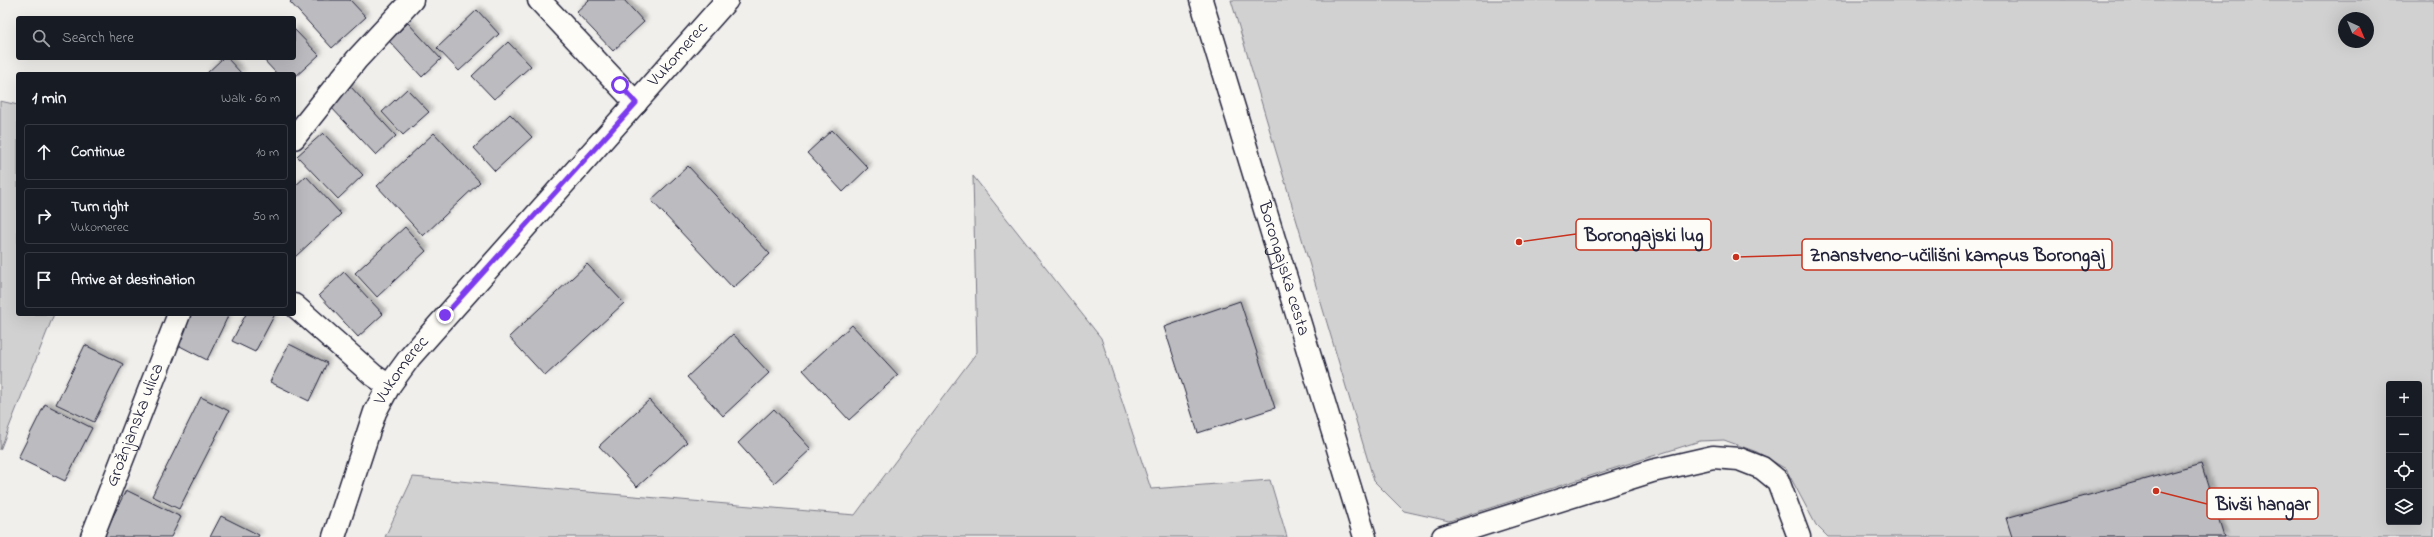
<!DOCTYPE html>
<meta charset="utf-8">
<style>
:root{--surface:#171b24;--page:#242831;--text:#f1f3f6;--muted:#9ea1a6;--line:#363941}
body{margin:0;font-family:"Indie Flower",sans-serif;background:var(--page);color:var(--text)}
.controls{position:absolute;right:12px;bottom:12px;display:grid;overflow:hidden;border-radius:4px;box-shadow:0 4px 16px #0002}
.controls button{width:36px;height:36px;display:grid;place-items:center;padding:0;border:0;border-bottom:1px solid var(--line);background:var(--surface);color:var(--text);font:20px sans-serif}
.compass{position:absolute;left:2338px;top:12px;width:36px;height:36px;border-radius:50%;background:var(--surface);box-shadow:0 4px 16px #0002;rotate:136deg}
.stop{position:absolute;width:12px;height:12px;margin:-9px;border:3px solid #7c3aed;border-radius:50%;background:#fff}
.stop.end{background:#7c3aed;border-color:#fff;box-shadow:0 1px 4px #0008}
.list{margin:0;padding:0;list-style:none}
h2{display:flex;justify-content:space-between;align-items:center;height:52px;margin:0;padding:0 16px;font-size:17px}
h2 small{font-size:13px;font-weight:400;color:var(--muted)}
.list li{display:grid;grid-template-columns:26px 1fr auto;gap:12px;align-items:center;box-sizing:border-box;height:56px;margin:0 8px 8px;padding:0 8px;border:1px solid var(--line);border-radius:4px}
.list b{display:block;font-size:15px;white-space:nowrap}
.list p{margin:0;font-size:13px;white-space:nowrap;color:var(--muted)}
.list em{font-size:13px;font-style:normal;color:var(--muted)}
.icon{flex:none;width:22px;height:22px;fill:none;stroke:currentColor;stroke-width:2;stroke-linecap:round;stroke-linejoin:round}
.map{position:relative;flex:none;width:2434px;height:537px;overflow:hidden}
.search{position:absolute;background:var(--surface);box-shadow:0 4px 16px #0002;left:16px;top:16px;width:280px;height:44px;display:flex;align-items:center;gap:10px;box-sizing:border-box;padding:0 14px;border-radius:4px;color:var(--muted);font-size:15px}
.panel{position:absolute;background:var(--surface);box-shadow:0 4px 16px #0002;left:16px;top:72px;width:280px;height:244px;border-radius:4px}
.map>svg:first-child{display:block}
.green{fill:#d2d1d1;stroke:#7a7a86;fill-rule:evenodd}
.building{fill:#bcbcc0;stroke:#22223b;filter:url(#shadow)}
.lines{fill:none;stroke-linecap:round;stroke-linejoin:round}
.minor-casing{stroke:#22223b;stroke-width:25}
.minor{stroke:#fdfcf7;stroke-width:22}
.route{stroke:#7c3aed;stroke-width:5}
.labels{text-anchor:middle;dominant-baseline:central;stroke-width:3;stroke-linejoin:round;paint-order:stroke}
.street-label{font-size:18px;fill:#22223b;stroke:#fdfcf7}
.leader{fill:none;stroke:#c8321e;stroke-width:1.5}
.callout-dot{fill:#c8321e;stroke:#fdfcf7;stroke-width:1.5}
.callout{fill:#fdfcf7;stroke:#c8321e;stroke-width:1.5}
.callout-label{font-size:19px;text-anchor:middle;font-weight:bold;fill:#22223b}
</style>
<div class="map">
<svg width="2434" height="537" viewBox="0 0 2434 537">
<defs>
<filter id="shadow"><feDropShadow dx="3.5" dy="-3.5" stdDeviation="2" flood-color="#0004"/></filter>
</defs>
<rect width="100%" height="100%" fill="#f0efec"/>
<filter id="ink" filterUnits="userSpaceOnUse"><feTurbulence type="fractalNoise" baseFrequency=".025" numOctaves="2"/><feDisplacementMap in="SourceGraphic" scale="8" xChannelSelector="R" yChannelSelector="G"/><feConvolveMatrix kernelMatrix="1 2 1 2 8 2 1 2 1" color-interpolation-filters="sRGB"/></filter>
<g filter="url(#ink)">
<!-- green -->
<g class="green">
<path d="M1231 0H2434V537H1828L1816 525 1786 469 1757 452 1724 440 1700 441 1449 521 1404 511 1374 481ZM2344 18H2368V42H2344ZM2389 384H2419V522H2389Z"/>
<path d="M0 101 18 105V314H54L0 450Z"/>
<path d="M973 176 1101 338 1151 489 1270 480 1287 537H385L413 477 855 515 977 352Z"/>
</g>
<!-- building -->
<g class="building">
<path d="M292 0H350L366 17 332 48 290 2Z"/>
<path d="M589 0H624L644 22 613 51 576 12Z"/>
<path d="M477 10 499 34 459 71 437 48Z"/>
<path d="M408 23 441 59 422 77 389 41Z"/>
<path d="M294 29 319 55 294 78V74H277L262 58H294Z"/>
<path d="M508 42 531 66 494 99 472 76Z"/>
<path d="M223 58H227L242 74H206Z"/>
<path d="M350 86 396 136 376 155 329 105Z"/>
<path d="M407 89 429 112 403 135 382 112Z"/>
<path d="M510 114 532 137 495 171 474 148Z"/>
<path d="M832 130 868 168 843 192 807 153Z"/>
<path d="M323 133 363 175 338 199 297 156Z"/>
<path d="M434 133 480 182 423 236 377 186Z"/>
<path d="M688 166 770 254 733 288 651 200Z"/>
<path d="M306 176 341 214 294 258V187Z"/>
<path d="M405 227 426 251 377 297 355 273Z"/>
<path d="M587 264 624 303 545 376 509 337Z"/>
<path d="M344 272 383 314 358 337 319 295Z"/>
<path d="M1240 301 1275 408 1198 433 1164 327Z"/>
<path d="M191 314H229L207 360 176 344Z"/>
<path d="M246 314H275L255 352 232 341Z"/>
<path d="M852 325 898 375 849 420 803 370Z"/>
<path d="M733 334 769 373 723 416 687 377Z"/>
<path d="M289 344 327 363 309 401 270 382Z"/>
<path d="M85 345 123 364 94 422 56 404Z"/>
<path d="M201 397 229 411 179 509 152 496Z"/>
<path d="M649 400 687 442 637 487 599 446Z"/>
<path d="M45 404 92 428 65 481 18 458Z"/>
<path d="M774 409 811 449 774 483 738 443Z"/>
<path d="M2201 464 2224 537H2012L2006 518Z"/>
<path d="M126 490 181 517 171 537H103Z"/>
<path d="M221 516 259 535 258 537H210Z"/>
</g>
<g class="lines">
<!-- minor casing -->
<g class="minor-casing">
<g id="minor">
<path d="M539 0 636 103"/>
<path id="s1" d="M1201 0 1365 537"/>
<path d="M294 138 357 59 412 0"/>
<path d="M294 305 373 375 389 386"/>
<path id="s2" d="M92 537 179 314"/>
<path id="s3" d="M334 537 375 412 389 386 410 357 727 0"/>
<path d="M1443 537 1652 471 1713 457 1739 459 1762 468 1778 481 1799 537"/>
</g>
</g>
<!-- minor -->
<use href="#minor" class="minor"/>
</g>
</g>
<g class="lines" filter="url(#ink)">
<!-- route -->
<path class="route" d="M445 315 636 103 620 85"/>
</g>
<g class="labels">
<!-- street labels -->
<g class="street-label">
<text stroke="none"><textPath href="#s3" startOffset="601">Vukomerec</textPath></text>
<text stroke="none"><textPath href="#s1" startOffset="281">Borongajska cesta</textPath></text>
<text stroke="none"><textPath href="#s3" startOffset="181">Vukomerec</textPath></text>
<text stroke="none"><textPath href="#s2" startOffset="120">Grožnjanska ulica</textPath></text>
</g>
</g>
<!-- callouts -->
<path class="leader" d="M1519 242L1576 234M1736 257L1802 255M2156 491L2207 504"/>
<g class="callout-dot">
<circle cx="1519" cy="242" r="4"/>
<circle cx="1736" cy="257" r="4"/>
<circle cx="2156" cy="491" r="4"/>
</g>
<g class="callout">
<rect x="1576" y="219" width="135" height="31" rx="4"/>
<rect x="1802" y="239" width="310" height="31" rx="4"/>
<rect x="2207" y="488" width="111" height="31" rx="4"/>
</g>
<g class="callout-label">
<text x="1644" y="241">Borongajski lug</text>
<text x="1957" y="261">Znanstveno-učilišni kampus Borongaj</text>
<text x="2263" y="510">Bivši hangar</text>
</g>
</svg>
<div class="controls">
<button>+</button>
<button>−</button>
<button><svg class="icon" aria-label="locate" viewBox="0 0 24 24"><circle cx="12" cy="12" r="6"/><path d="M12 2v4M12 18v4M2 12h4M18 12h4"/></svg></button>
<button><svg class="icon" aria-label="layers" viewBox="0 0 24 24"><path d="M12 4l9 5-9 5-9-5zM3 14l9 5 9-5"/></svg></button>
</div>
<svg class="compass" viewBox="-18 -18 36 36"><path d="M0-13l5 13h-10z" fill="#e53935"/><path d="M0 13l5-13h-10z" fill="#9ea1a6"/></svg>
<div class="stop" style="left:620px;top:85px"></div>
<div class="stop end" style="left:445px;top:315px"></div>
<div class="search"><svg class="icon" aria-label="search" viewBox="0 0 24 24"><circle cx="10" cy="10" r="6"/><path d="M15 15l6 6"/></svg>Search here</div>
<section class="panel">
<h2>1 min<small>Walk · 60 m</small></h2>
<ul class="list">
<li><svg class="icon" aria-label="ahead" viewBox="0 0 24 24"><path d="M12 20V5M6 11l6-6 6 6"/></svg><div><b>Continue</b></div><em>10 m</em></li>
<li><svg class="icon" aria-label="right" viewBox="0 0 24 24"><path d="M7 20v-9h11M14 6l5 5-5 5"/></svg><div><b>Turn right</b><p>Vukomerec</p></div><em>50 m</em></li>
<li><svg class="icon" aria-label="arrive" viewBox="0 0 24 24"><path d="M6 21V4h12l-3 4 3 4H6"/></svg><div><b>Arrive at destination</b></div></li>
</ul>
</section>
</div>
